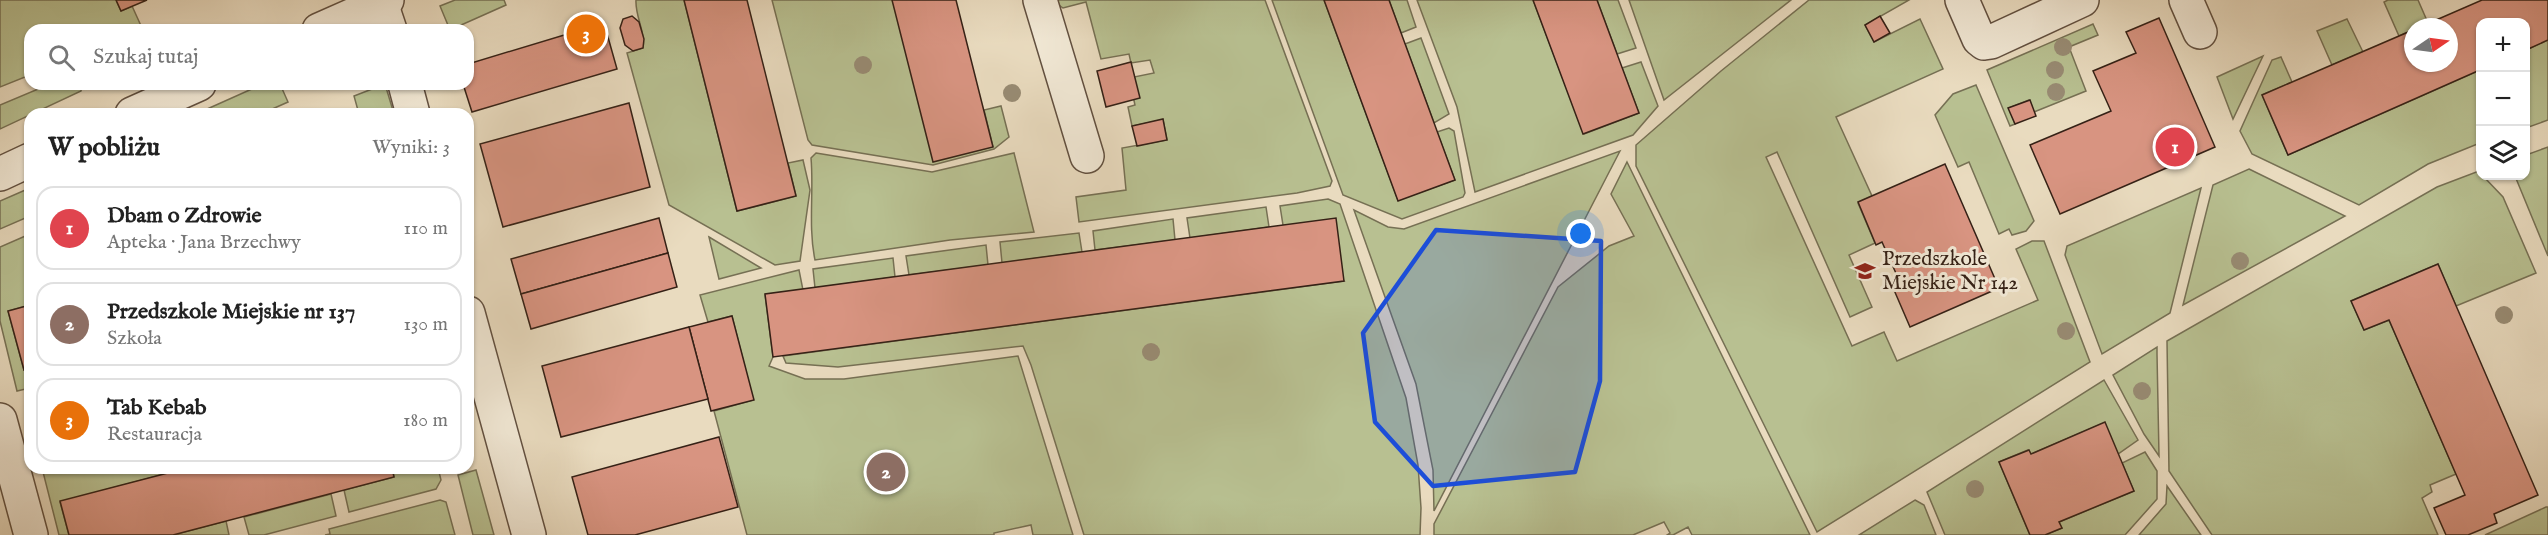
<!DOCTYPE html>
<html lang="pl">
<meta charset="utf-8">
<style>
:root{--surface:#fff;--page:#f2f2f2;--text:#222;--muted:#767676;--line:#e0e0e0;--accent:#8f2418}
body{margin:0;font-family:"IM FELL English",serif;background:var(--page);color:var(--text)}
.controls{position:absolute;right:18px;top:18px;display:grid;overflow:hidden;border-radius:12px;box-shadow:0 2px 4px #0004}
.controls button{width:54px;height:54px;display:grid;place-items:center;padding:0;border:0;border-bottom:2px solid var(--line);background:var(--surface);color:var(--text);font:30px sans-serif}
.compass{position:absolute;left:2404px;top:18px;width:54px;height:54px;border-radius:50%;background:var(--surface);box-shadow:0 2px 4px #0004;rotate:77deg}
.you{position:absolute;left:1581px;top:234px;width:21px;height:21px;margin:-15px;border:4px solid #fff;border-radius:50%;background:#1a73e8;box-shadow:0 0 0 9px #1a73e833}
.badge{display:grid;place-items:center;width:39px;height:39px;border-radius:50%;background:var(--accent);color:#fff;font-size:20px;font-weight:700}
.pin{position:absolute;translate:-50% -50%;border:3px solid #fff;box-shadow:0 2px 6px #0006}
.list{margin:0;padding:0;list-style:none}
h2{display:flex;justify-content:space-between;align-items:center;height:78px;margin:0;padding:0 24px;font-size:26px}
h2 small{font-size:20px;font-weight:400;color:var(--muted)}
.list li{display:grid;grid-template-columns:39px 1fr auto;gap:18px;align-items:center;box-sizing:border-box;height:84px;margin:0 12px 12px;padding:0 12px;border:2px solid var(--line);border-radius:18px}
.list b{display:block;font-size:22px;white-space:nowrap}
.list p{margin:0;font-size:20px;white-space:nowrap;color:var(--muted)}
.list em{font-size:20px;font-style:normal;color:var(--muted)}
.icon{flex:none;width:33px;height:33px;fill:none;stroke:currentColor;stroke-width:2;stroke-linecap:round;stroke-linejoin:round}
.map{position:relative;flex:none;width:2548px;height:535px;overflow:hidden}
.search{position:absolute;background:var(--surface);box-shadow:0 2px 4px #0004;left:24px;top:24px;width:450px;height:66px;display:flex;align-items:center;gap:15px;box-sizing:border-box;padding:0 21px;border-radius:18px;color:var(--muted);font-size:22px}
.panel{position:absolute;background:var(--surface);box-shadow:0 2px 4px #0004;left:24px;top:108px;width:450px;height:366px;border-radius:18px}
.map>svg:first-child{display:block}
.green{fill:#b8c091;stroke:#767054;stroke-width:1.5}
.building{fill:#d89481;stroke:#352116;stroke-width:1.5}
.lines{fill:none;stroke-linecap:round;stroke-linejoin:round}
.minor-casing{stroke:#625040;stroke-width:36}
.minor{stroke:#f1e8d5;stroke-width:33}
.tree{fill:#988b73}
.marked{fill:#1d4ed8;fill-opacity:0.2;stroke:#1d4ed8;stroke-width:4.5;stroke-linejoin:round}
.labels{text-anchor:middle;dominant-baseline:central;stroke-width:6;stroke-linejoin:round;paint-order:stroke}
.poi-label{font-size:21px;fill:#352116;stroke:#f1e8d5;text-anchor:start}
</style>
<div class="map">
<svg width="2548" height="535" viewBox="0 0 2548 535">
<rect width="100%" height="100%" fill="#e9dbbf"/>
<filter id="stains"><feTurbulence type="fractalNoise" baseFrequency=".00333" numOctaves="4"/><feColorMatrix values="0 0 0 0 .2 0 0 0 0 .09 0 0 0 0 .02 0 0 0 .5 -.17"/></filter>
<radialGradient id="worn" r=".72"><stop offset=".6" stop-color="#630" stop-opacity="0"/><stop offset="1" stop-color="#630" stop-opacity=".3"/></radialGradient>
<!-- green -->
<g class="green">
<path d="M0 0H116L121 11 132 6 142 28 136 30H30V75L0 87Z"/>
<path d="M455 0H504L506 5 450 30 440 6Z"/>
<path d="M636 0H684L737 211 796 196 788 163 803 160 810 190 800 261 775 265 669 205 627 53 643 48C646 32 635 17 636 0Z"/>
<path d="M772 0H892L993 147 984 110 1001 106 1009 137 994 149 933 165 812 145 808 140Z"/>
<path d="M1052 0H1265L1332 181 1330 186 1297 193 1079 222 1076 197 1126 190 1122 148 1167 140 1163 120 1132 126 1128 107 1135 105 1129 78 1154 73 1150 60 1131 63 1129 54 1101 59 1086 2 1063 8Z"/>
<path d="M1272 0H1324L1398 200 1455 180 1437 132 1449 128 1454 131 1465 193 1463 197 1402 219 1343 195Z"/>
<path d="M1389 0H1407L1416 27 1401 33Z"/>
<path d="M1417 0H1533L1584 134 1639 113 1622 68 1641 62 1658 106 1633 135 1475 192 1457 107Z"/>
<path d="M1597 0H1618L1636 48 1617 54Z"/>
<path d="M1629 0H1791L1664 100Z"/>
<path d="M1809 0H1909L1865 25 1874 42 1920 19 1943 69 1836 117 1872 196 1858 203 1875 243 1849 255 1872 307 1850 317 1777 152 1766 157 1852 346 1884 332 1897 361 2038 300 2016 249 2032 241H2044L2090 362 1817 532 1636 166V145L1721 71Z"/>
<path d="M2388 0H2418L2428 23 2413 27V30L2399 36 2384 2Z"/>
<path d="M2347 19 2363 52 2332 65 2317 31Z"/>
<path d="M2093 24 2098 35 2069 47 2086 91 2034 112 2029 100 2009 108 2015 124 2010 126 1987 70Z"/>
<path d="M1421 38 1449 114 1434 123 1405 44Z"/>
<path d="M2548 40V120L2526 128V50Z"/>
<path d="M2263 56 2233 119 2217 77Z"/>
<path d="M2281 57 2292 82 2262 95 2288 155 2480 70V143L2428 164 2359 205 2252 154 2240 131 2272 60Z"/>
<path d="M50 84H82L81 91 0 129V105Z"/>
<path d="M263 84H280L288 102 261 114H196Z"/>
<path d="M385 84 394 114H359L354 96Z"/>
<path d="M1976 85 2034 221 2026 231 2012 235 2009 229 1999 234 1969 162 1958 167 1935 115 1953 94Z"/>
<path d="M2548 147V256L2515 176H2526V155Z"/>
<path d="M1620 151 1434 511 1433 470 1416 384 1354 210 1388 227 1404 229Z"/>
<path d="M816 153 932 172 1014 153 1034 232 950 240 815 260C808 227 814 191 811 158Z"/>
<path d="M1627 162 1810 535H1692L1688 527 1673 535H1667L1670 533 1664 522 1633 535H1434V524L1558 287 1609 246 1634 236 1611 194Z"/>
<path d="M2249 169 2345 216 2183 305 2213 185Z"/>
<path d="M2479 171 2480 176H2483L2503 197 2536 273 2456 306 2438 264 2351 301 2364 330 2389 320 2456 474 2430 485 2432 492 2422 498 2438 535H2212L2169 471 2167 341 2437 187Z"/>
<path d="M30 188V216L0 229V201Z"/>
<path d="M2201 188 2170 313 2102 354 2065 255 2067 246Z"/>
<path d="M1328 199 1340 204 1406 398 1418 465 1421 508 1420 535H1084L1031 365 1023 346 838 367 786 363 783 356 1344 281 1283 225 1280 206Z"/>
<path d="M1266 207 1269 227 1190 238 1187 218Z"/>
<path d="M1173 219 1175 240 1095 250 1093 231Z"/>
<path d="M1079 233 1082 252 1002 263 1000 242Z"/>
<path d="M30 234V305L8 311 24 370 30 368V388L17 391 0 321V247Z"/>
<path d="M709 237 761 268 719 279Z"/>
<path d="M986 245 988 265 909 275 906 256Z"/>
<path d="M893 258 895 277 815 288 813 269Z"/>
<path d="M799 270 803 290 765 295 773 357 769 366 805 379H844L1018 356 1073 535H1033L1031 525 994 533V535H747L714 411 753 400 732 316 708 322 700 295Z"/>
<path d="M2157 347V354L2159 456 2144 434 2113 375Z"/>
<path d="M2104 380 2138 440 2118 454 2104 423 2031 454 2028 450 1999 462 2030 535H1945L1927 492Z"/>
<path d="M2145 452 2157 471V499L2125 535H2045L2062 528 2059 522 2134 491 2122 463Z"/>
<path d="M42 468H187L60 502 69 535H59Z"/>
<path d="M392 468H438L441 480 436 489 349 512 344 490 394 477Z"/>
<path d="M476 470 494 535H473L458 475Z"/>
<path d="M2167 486 2201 535H2139L2166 504Z"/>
<path d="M331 494 336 516 264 535H249L244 517Z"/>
<path d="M440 500 446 502 455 535H325L330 534 329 529Z"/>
<path d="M1915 500 1924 505 1936 535H1859Z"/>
<path d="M2546 507H2548V535H2485Z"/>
<path d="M226 521 229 535H173Z"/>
</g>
<!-- building -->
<g class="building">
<path d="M116 0H147L121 11Z"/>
<path d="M684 0H747L796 196 737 211Z"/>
<path d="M892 0H956L993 147 933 162Z"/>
<path d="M1324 0H1389L1455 180 1398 201Z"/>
<path d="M1533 0H1597L1639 113 1583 134Z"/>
<path d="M2482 0H2548V40L2526 50V22H2480V70L2288 155 2262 95 2413 30V63H2449V27H2420Z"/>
<path d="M632 16 639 22 644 39 643 48 633 51 625 45 620 28 623 19Z"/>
<path d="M1880 16 1890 33 1874 42 1865 25Z"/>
<path d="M2159 18 2215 147 2060 214 2030 145 2111 111 2093 71 2136 53 2126 32Z"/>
<path d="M604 23 617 69 472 112 463 84H468V64Z"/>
<path d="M1131 62 1140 98 1106 107 1097 71Z"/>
<path d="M2030 100 2036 116 2015 124 2008 108Z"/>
<path d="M629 103 650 187 503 227 480 144Z"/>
<path d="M1163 119 1167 140 1137 146 1132 126Z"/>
<path d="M1945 164 1999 288 1910 327 1891 283 1899 280 1882 242 1876 245 1858 202Z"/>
<path d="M659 218 668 253 521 294 511 259Z"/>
<path d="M1336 218 1344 281 773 357 765 294Z"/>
<path d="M668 253 677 287 531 329 521 294Z"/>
<path d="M2438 264 2538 495 2494 514 2497 523 2468 535H2446L2434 508 2465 495 2389 320 2364 330 2351 301Z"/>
<path d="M30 305V368L24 370 8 311Z"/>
<path d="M732 316 754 400 711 411 689 327Z"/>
<path d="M689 327 708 399 561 437 542 366Z"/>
<path d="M2105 422 2134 491 2059 522 2062 528 2045 535H2030L1999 462 2029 450 2031 454Z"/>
<path d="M719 437 738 507 635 535H588L572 477Z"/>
<path d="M187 468H392L394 477 173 535H69L60 501Z"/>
</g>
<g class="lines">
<!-- minor casing -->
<g class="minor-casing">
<g id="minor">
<path d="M380 0 390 30"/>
<path d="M1040 0 1087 156"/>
<path d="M1962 0 1979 39 1984 43 1991 42 2082 0"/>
<path d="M2186 0 2200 32"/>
<path d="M319 30 387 0"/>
<path d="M405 84 413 114"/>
<path d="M132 114 199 84"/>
<path d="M0 174 30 160"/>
<path d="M468 313 529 535"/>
<path d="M0 420 31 535"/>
</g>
</g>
<!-- minor -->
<use href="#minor" class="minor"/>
</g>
<!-- trees -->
<g class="tree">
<circle cx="2063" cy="47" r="9"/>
<circle cx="863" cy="65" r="9"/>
<circle cx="2055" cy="70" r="9"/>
<circle cx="2056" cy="92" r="9"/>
<circle cx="1012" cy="93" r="9"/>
<circle cx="2240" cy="261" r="9"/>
<circle cx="2504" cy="315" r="9"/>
<circle cx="2066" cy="331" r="9"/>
<circle cx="1151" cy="352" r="9"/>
<circle cx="2142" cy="391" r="9"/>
<circle cx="1975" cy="489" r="9"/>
</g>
<!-- marked area -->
<path class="marked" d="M1436 230 1601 241 1600 381 1575 472 1433 486 1375 422 1363 333Z"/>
<!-- icons -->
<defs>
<g id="school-bare" transform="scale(1.62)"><path d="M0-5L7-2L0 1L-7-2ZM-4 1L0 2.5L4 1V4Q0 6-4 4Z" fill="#8f2418" stroke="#f1e8d5" stroke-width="2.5" paint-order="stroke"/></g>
</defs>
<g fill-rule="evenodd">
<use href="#school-bare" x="1865" y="271"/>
</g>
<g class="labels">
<!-- poi labels -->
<g class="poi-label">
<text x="1882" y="259">Przedszkole<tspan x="1882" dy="24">Miejskie Nr 142</tspan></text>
</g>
</g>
<rect width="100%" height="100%" filter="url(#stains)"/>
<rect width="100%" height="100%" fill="url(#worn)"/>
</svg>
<div class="controls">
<button>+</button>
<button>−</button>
<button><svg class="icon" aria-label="layers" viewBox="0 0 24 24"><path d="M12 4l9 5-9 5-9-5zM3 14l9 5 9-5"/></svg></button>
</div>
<svg class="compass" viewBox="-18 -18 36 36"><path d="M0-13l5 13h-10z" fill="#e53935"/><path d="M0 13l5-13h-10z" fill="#767676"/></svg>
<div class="you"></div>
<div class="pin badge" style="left:2175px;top:147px;background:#e0444e">1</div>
<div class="pin badge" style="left:886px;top:472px;background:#8d6e63">2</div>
<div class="pin badge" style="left:586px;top:34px;background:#e8710a">3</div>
<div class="search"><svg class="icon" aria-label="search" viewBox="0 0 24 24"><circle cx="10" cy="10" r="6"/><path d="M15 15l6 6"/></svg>Szukaj tutaj</div>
<section class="panel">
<h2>W pobliżu<small>Wyniki: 3</small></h2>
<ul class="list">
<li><span class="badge" style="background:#e0444e">1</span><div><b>Dbam o Zdrowie</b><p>Apteka · Jana Brzechwy</p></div><em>110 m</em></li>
<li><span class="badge" style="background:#8d6e63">2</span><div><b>Przedszkole Miejskie nr 137</b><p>Szkoła</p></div><em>130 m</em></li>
<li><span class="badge" style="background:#e8710a">3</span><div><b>Tab Kebab</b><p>Restauracja</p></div><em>180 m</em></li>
</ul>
</section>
</div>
